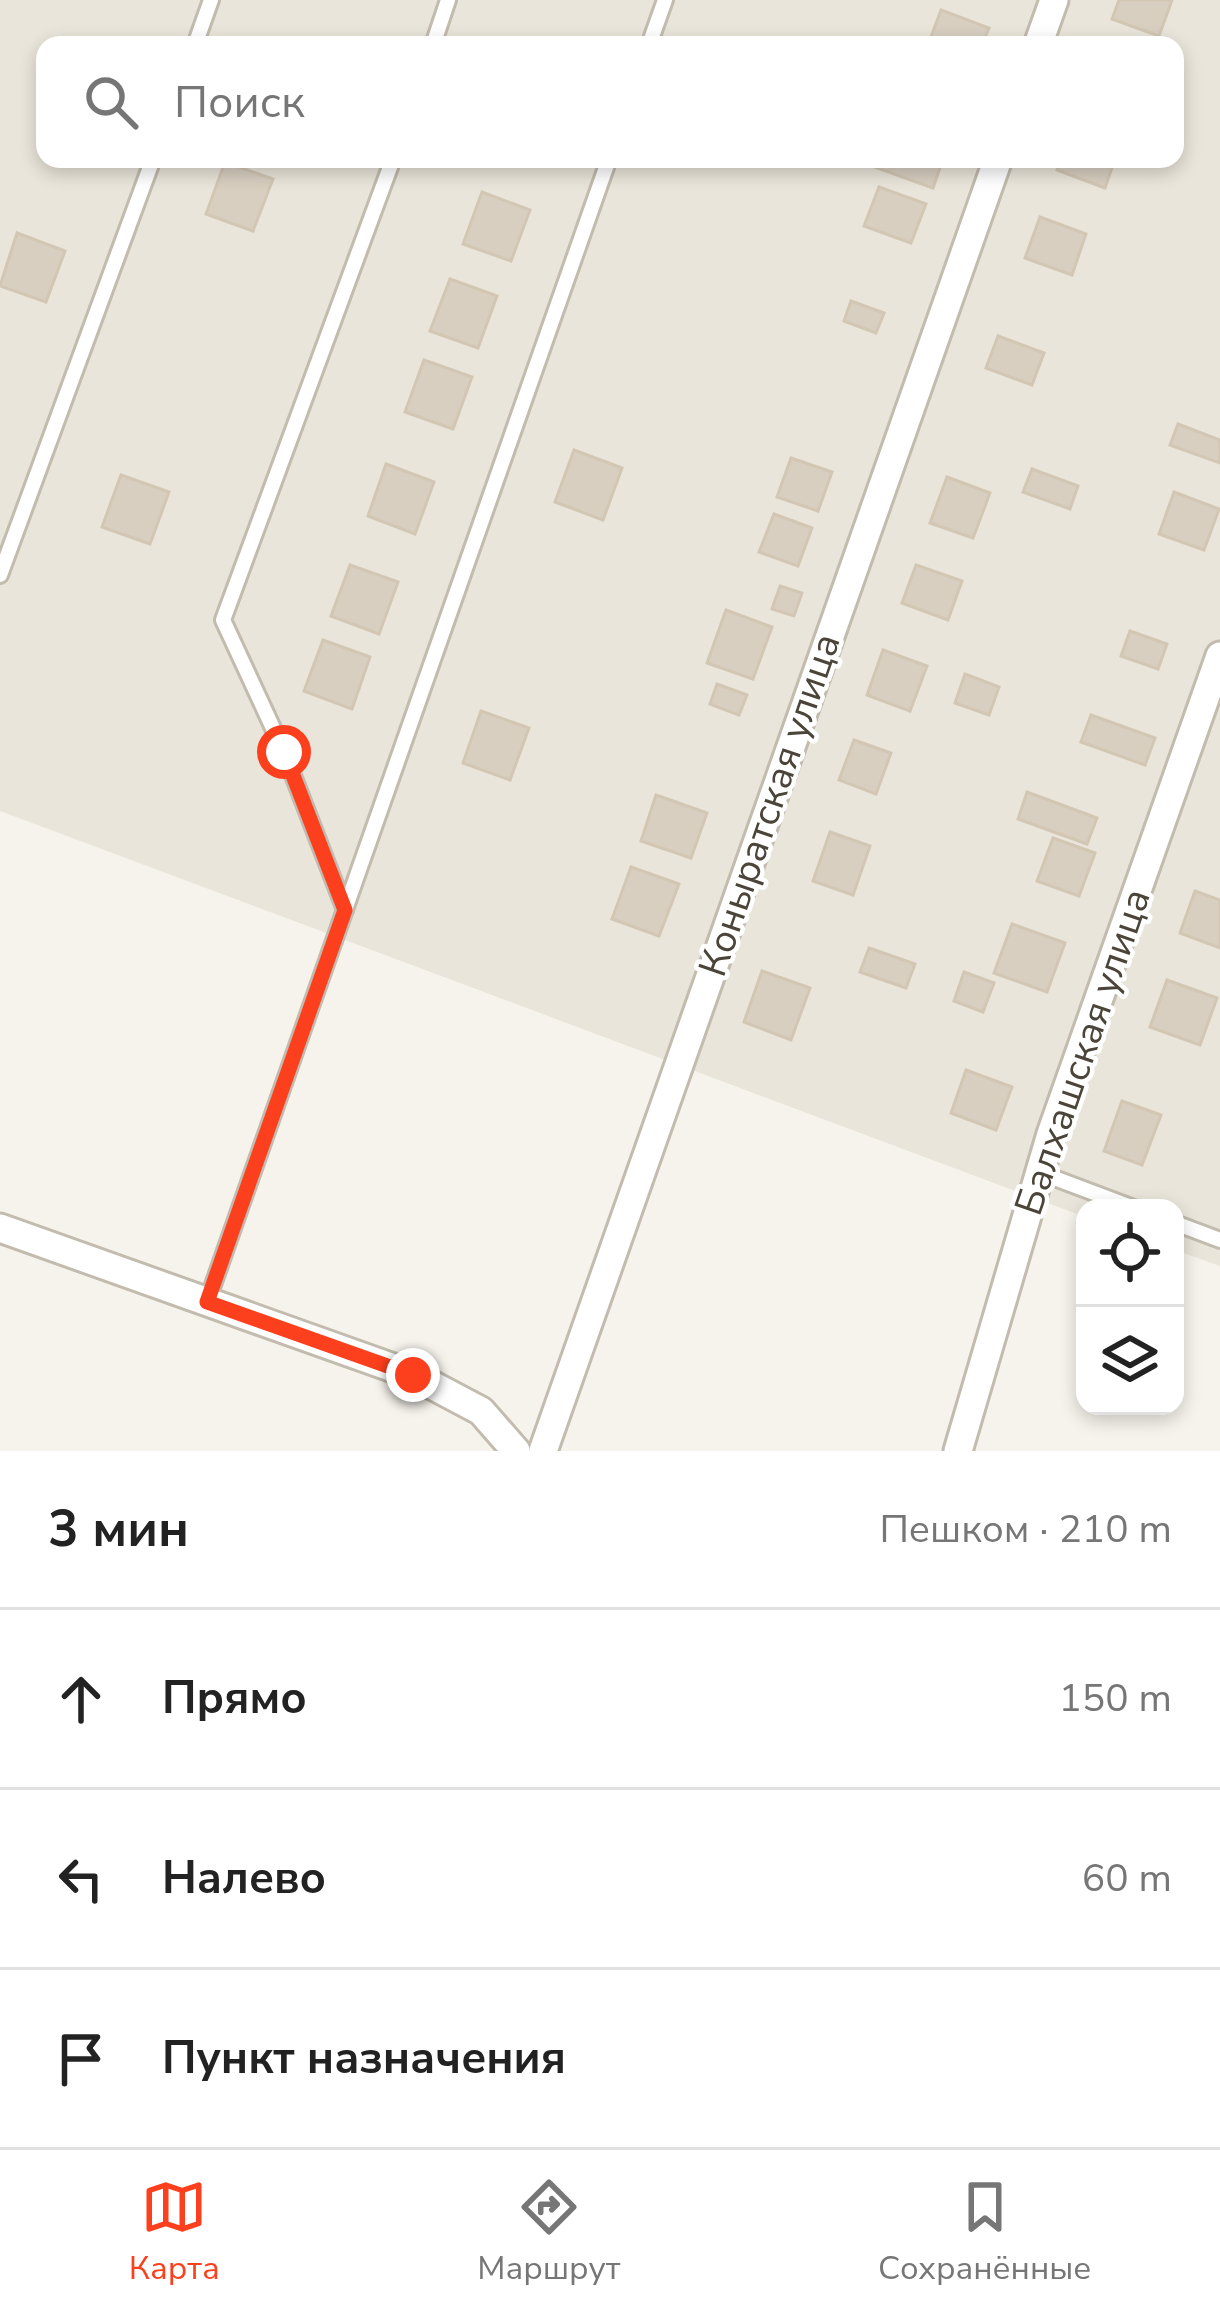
<!DOCTYPE html>
<html lang="ru">
<meta charset="utf-8">
<style>
:root{--surface:#fff;--page:#f6f6f6;--text:#222;--muted:#767676;--line:#e0e0e0;--accent:#fc3f1d}
body{margin:0;font-family:"Nunito Sans",sans-serif;background:var(--page);color:var(--text)}
.controls{position:absolute;right:36px;bottom:36px;display:grid;overflow:hidden;border-radius:24px;box-shadow:0 6px 18px #0003}
.controls button{width:108px;height:108px;display:grid;place-items:center;padding:0;border:0;border-bottom:3px solid var(--line);background:var(--surface);color:var(--text);font:60px sans-serif}
.stop{position:absolute;width:36px;height:36px;margin:-27px;border:9px solid #fc3f1d;border-radius:50%;background:#fff}
.stop.end{background:#fc3f1d;border-color:#fff;box-shadow:0 3px 12px #0008}
.list{margin:0;padding:0;list-style:none}
h2{display:flex;justify-content:space-between;align-items:center;height:156px;margin:0;padding:0 48px;font-size:51px}
h2 small{font-size:39px;font-weight:400;color:var(--muted)}
.list li{display:grid;grid-template-columns:78px 1fr auto;gap:36px;align-items:center;box-sizing:border-box;height:180px;padding:0 48px;border-top:3px solid var(--line)}
.list b{display:block;font-size:45px;white-space:nowrap}
.list em{font-size:39px;font-style:normal;color:var(--muted)}
.icon{flex:none;width:66px;height:66px;fill:none;stroke:currentColor;stroke-width:2;stroke-linecap:round;stroke-linejoin:round}
.map{position:relative;flex:none;width:1220px;height:1451px;overflow:hidden}
.search{position:absolute;background:var(--surface);box-shadow:0 6px 18px #0003;left:36px;right:36px;top:36px;height:132px;display:flex;align-items:center;gap:30px;box-sizing:border-box;padding:0 42px;border-radius:24px;color:var(--muted);font-size:45px}
.sheet{height:696px;background:var(--surface)}
nav{display:flex;justify-content:space-around;align-items:center;box-sizing:border-box;height:168px;border-top:3px solid var(--line);background:var(--surface);font-size:33px;color:var(--muted)}
nav a{display:grid;justify-items:center;gap:6px}
nav .on{color:var(--accent)}
.map>svg:first-child{display:block}
.residential{fill:#eae5da;fill-rule:evenodd}
.building{fill:#d8cfc1;stroke:#d3c7b4;stroke-width:3}
.lines{fill:none;stroke-linecap:round;stroke-linejoin:round}
.lane-casing{stroke:#c2bbae;stroke-width:20}
.street-casing{stroke:#c2bbae;stroke-width:33}
.lane{stroke:#fff;stroke-width:14}
.street{stroke:#fff;stroke-width:27}
.route{stroke:#fc3f1d;stroke-width:15}
.labels{text-anchor:middle;dominant-baseline:central;stroke-width:9;stroke-linejoin:round;paint-order:stroke}
.street-label{font-size:39px;fill:#4b4439;stroke:#fff}
</style>
<div class="map">
<svg width="1220" height="1451" viewBox="0 0 1220 1451">
<rect width="100%" height="100%" fill="#f6f3ec"/>
<!-- residential -->
<path class="residential" d="M0 0H1220V1266L1175 1250V1208H1085V1217L0 811ZM45 45H1175V159H45Z"/>
<!-- building -->
<g class="building">
<path d="M1119 0H1172L1159 36 1112 19Z"/>
<path d="M941 10 989 28 982 45H928Z"/>
<path d="M874 159H943L933 188 872 166Z"/>
<path d="M1061 159H1115L1105 188 1057 170Z"/>
<path d="M225 162 273 179 253 231 206 214Z"/>
<path d="M879 187 926 204 911 243 864 226Z"/>
<path d="M482 192 530 210 511 261 463 244Z"/>
<path d="M1040 217 1086 234 1072 275 1025 258Z"/>
<path d="M17 233 65 251 46 302 0 286Z"/>
<path d="M450 279 497 296 478 348 430 331Z"/>
<path d="M851 301 884 313 876 333 844 321Z"/>
<path d="M998 336 1044 353 1032 385 986 368Z"/>
<path d="M424 360 472 377 453 429 405 412Z"/>
<path d="M1178 424 1220 440V463L1170 445Z"/>
<path d="M574 450 622 468 603 520 555 502Z"/>
<path d="M791 458 832 472 818 511 777 497Z"/>
<path d="M386 464 434 482 415 534 368 516Z"/>
<path d="M1032 469 1078 486 1070 509 1023 492Z"/>
<path d="M121 475 169 492 150 544 102 527Z"/>
<path d="M947 477 990 493 973 538 930 523Z"/>
<path d="M1174 492 1219 509 1204 550 1159 534Z"/>
<path d="M774 514 812 528 798 566 759 552Z"/>
<path d="M350 565 398 582 379 634 331 616Z"/>
<path d="M916 565 962 581 948 620 902 603Z"/>
<path d="M780 586 802 593 794 616 772 609Z"/>
<path d="M726 610 772 627 753 679 707 663Z"/>
<path d="M1130 631 1167 644 1158 669 1121 656Z"/>
<path d="M323 640 370 657 352 709 304 691Z"/>
<path d="M883 650 927 666 910 711 867 695Z"/>
<path d="M965 674 999 687 989 715 955 703Z"/>
<path d="M717 684 747 695 739 715 710 704Z"/>
<path d="M481 711 529 728 510 780 463 763Z"/>
<path d="M1091 715 1155 738 1145 765 1081 742Z"/>
<path d="M854 740 891 753 876 794 839 780Z"/>
<path d="M1027 792 1097 818 1087 844 1018 819Z"/>
<path d="M656 795 707 813 691 858 641 841Z"/>
<path d="M830 832 870 846 853 895 813 881Z"/>
<path d="M1053 838 1095 853 1079 896 1037 881Z"/>
<path d="M631 867 679 884 659 936 612 919Z"/>
<path d="M1195 891 1220 900V948L1180 933Z"/>
<path d="M1012 924 1065 943 1047 992 994 973Z"/>
<path d="M869 948 915 964 906 988 860 972Z"/>
<path d="M762 971 810 988 791 1040 744 1022Z"/>
<path d="M964 972 994 983 983 1012 954 1001Z"/>
<path d="M1167 980 1217 998 1200 1045 1150 1027Z"/>
<path d="M966 1070 1012 1087 996 1130 951 1113Z"/>
<path d="M1122 1101 1161 1115 1142 1165 1104 1151Z"/>
</g>
<g class="lines">
<!-- lane casing -->
<g class="lane-casing">
<g id="lane">
<path d="M195 45 211 0"/>
<path d="M433 45 448 0"/>
<path d="M649 45 665 0"/>
<path d="M0 575 153 159"/>
<path d="M345 910 284 752 223 620 393 159"/>
<path d="M1041 1173 1134 1208"/>
<path d="M1175 1223 1220 1240"/>
<path d="M207 1302 609 159"/>
</g>
</g>
<!-- street casing -->
<g class="street-casing">
<g id="street">
<path d="M1038 45 1054 0"/>
<path d="M0 1228 413 1375 481 1411 516 1451"/>
<path d="M543 1451 998 159"/>
<path d="M958 1451 1051 1134 1220 656"/>
</g>
</g>
<!-- lane -->
<use href="#lane" class="lane"/>
<!-- street -->
<use href="#street" class="street"/>
</g>
<g class="lines">
<!-- route -->
<path class="route" d="M284 752 345 910 207 1302 413 1375"/>
</g>
<g class="labels">
<!-- street labels -->
<g class="street-label">
<text transform="translate(770 805) rotate(-71)">Коныратская улица</text>
<text transform="translate(1083 1052) rotate(-71)">Балхашская улица</text>
</g>
</g>
</svg>
<div class="controls">
<button><svg class="icon" aria-label="locate" viewBox="0 0 24 24"><circle cx="12" cy="12" r="6"/><path d="M12 2v4M12 18v4M2 12h4M18 12h4"/></svg></button>
<button><svg class="icon" aria-label="layers" viewBox="0 0 24 24"><path d="M12 4l9 5-9 5-9-5zM3 14l9 5 9-5"/></svg></button>
</div>
<div class="stop" style="left:284px;top:752px"></div>
<div class="stop end" style="left:413px;top:1375px"></div>
<div class="search"><svg class="icon" aria-label="search" viewBox="0 0 24 24"><circle cx="10" cy="10" r="6"/><path d="M15 15l6 6"/></svg>Поиск</div>
</div>
<section class="sheet">
<h2>3 мин<small>Пешком · 210 m</small></h2>
<ul class="list">
<li><svg class="icon" aria-label="ahead" viewBox="0 0 24 24"><path d="M12 20V5M6 11l6-6 6 6"/></svg><div><b>Прямо</b></div><em>150 m</em></li>
<li><svg class="icon" aria-label="left" viewBox="0 0 24 24"><path d="M17 20v-9H6M10 6l-5 5 5 5"/></svg><div><b>Налево</b></div><em>60 m</em></li>
<li><svg class="icon" aria-label="arrive" viewBox="0 0 24 24"><path d="M6 21V4h12l-3 4 3 4H6"/></svg><div><b>Пункт назначения</b></div></li>
</ul>
</section>
<nav>
<a class="on"><svg class="icon" aria-label="map" viewBox="0 0 24 24"><path d="M3 6l6-2 6 2 6-2v14l-6 2-6-2-6 2zM9 4v14M15 6v14"/></svg>Карта</a>
<a><svg class="icon" aria-label="directions" viewBox="0 0 24 24"><path d="M12 3l9 9-9 9-9-9zM9 14v-3h6M13 9l2 2-2 2"/></svg>Маршрут</a>
<a><svg class="icon" aria-label="saved" viewBox="0 0 24 24"><path d="M7 4h10v16l-5-4-5 4z"/></svg>Сохранённые</a>
</nav>
